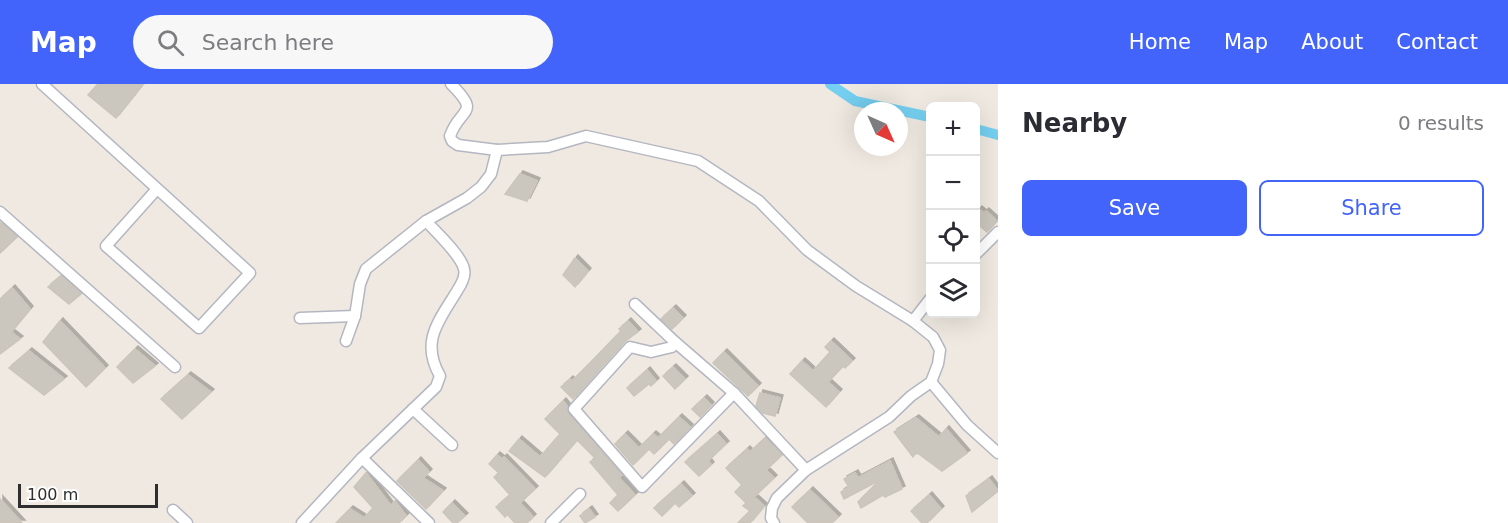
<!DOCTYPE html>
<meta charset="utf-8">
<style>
:root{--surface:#fff;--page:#f7f7f7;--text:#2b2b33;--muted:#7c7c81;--line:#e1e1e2;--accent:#4264fb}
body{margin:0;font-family:"DejaVu Sans",sans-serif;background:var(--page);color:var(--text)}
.controls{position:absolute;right:18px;top:18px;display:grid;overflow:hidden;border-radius:9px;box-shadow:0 6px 24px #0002}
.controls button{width:54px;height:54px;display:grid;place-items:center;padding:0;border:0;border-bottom:2px solid var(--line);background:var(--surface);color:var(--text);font:30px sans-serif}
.compass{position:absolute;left:854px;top:18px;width:54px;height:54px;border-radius:50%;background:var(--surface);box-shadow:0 6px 24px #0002;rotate:135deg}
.scale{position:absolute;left:18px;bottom:15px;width:140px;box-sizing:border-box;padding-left:6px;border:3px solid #2e2e2e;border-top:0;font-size:16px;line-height:21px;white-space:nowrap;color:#2e2e2e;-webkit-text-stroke:4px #fff;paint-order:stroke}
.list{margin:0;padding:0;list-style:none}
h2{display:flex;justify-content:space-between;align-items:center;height:78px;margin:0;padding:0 24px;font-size:26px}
h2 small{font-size:20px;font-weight:400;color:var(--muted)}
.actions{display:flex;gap:12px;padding:18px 24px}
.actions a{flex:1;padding:14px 0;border:2px solid var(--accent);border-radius:9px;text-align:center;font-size:21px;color:var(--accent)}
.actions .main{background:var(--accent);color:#fff}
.icon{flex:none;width:33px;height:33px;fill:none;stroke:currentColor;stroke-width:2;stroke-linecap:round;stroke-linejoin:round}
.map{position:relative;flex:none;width:998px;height:439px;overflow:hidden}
header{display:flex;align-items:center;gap:36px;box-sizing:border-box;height:84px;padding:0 30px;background:var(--accent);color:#fff}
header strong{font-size:28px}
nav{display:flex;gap:33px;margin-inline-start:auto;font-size:21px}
.search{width:420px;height:54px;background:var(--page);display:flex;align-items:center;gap:15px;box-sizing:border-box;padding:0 21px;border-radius:33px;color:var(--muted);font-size:22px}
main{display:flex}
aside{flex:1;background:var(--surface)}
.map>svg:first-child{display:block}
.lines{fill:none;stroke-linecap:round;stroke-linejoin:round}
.canal{stroke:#75cff0;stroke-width:10}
.building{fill:#cbc7bf;stroke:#cbc5ba;stroke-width:1.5;filter:url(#shadow)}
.minor-casing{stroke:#b4b7c1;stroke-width:13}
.minor{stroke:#fff;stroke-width:10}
</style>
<header>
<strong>Map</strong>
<div class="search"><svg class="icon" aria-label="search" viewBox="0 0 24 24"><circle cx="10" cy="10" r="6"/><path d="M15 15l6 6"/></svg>Search here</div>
<nav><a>Home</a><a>Map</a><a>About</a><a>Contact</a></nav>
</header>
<main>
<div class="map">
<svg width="998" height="439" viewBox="0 0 998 439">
<defs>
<filter id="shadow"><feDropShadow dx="3" dy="-3" stdDeviation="0" flood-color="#0004"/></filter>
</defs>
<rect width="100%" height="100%" fill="#efe9e1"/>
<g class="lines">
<!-- canal -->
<g class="canal">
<path d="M830 0 855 17 930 33"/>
<path d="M976 45 998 51"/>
</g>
</g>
<!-- building -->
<g class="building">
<path d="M98 0H143L116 34 88 11Z"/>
<path d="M520 90 537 97 527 117 505 110Z"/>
<path d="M979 125 984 129 986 127 997 137 987 148 975 138V130Z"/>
<path d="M0 138 17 153 0 169Z"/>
<path d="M575 174 588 187 575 203 563 191Z"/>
<path d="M61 192 81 210 69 220 48 203Z"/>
<path d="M12 204 30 225 11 248 20 255 0 270V215Z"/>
<path d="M673 224 683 234 672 245 661 235Z"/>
<path d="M60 237 105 284 86 303 43 258Z"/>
<path d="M628 237 638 248 624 258 573 315 561 303 570 295 572 297 589 280 621 247 619 245Z"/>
<path d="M831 257 852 277 845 284 843 282 828 298 839 308 826 323 790 290 802 277 813 287 830 268 825 263Z"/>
<path d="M135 265 155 282 133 299 117 283Z"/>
<path d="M29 267 64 295 44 311 9 284Z"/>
<path d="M724 268 758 302 748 312 713 279Z"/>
<path d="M673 283 685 295 675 305 663 292Z"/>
<path d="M647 286 656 297 651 302 649 300 634 312 627 304Z"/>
<path d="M188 291 211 308 182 335 161 315Z"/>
<path d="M760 309 780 314 775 332 763 329 756 322Z"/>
<path d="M704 314 711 321 700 333 692 325Z"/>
<path d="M563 317 567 322 568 330 622 391 619 394 635 411 618 427 610 419 618 411 590 378 595 374 577 356 545 393 509 367 519 355 540 373 560 350 545 335Z"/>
<path d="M679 333 690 343 674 360 669 355 654 370 649 365 633 381 615 360 625 350 639 364 653 350 658 354Z"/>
<path d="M916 334 939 353 946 345 967 369 942 387 916 368 913 373 894 348Z"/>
<path d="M717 350 726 360 708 377 711 381 699 392 685 378Z"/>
<path d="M765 354 782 371 766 386 774 394 754 413 764 422 750 439H738L750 427 743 422 746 419 735 408 742 401 726 384 747 365 750 368Z"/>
<path d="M497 371 502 375 504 373 535 405 520 419 533 433 527 439H515L507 430 505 433 496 423 510 411 494 393 499 389 489 380Z"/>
<path d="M418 376 429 388 423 394 443 407 426 425 397 397Z"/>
<path d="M890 377 902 405 885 413 883 411 861 424 858 418 880 396 844 415 841 408 849 403 844 395 855 389 858 394Z"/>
<path d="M366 389 391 422 395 417 406 432 399 439H336L350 425 364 434 373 424 354 403Z"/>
<path d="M989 395 998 407 972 428 966 412Z"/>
<path d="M681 400 692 412 679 423 675 419 662 432 654 424Z"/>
<path d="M810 406 838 433 832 439H808L792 423Z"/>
<path d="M929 411 941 425 927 439H922L911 427Z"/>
<path d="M0 415 22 439H0Z"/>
<path d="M452 419 465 432 457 439H453L443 428Z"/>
<path d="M589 425 595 433 585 439 580 432Z"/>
</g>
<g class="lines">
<!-- minor casing -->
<g class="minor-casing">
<g id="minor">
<path d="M42 0 250 189 199 244 106 162 157 105"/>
<path d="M451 0C482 31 460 23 450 52L452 57 458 61 497 66 548 63 586 52 698 77 759 117 807 166 856 202 913 237 933 253 940 266 938 280 931 298 911 312 889 333 806 386 777 414 772 424 771 434 774 439"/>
<path d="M0 128 175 283"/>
<path d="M976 170 998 148"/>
<path d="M635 220 675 258 672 263 651 268 630 263 574 325 642 403 734 309"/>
<path d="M300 234 355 232"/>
<path d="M913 237 930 215"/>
<path d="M346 257 355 232 360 200 366 185 426 137 467 114 481 103 491 90 497 66"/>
<path d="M675 258 734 309 806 386"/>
<path d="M931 298 967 341 998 369"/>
<path d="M413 325 452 361"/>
<path d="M362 374 429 439"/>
<path d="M173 426 187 439"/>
<path d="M302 439 362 374 436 303 440 292C420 257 439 237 457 207 461 201 466 192 464 185 461 171 436 148 426 137"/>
<path d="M551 439 580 410"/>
</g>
</g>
<!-- minor -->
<use href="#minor" class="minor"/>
</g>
</svg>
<div class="controls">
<button>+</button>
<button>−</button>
<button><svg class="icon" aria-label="locate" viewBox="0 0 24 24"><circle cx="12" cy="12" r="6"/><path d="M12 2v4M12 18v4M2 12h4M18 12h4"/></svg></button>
<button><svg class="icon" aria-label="layers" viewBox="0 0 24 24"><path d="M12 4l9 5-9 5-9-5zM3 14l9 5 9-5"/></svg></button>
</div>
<svg class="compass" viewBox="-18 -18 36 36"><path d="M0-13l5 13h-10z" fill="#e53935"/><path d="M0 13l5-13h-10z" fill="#7c7c81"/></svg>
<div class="scale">100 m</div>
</div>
<aside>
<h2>Nearby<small>0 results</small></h2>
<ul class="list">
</ul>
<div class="actions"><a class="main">Save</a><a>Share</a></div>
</aside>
</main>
